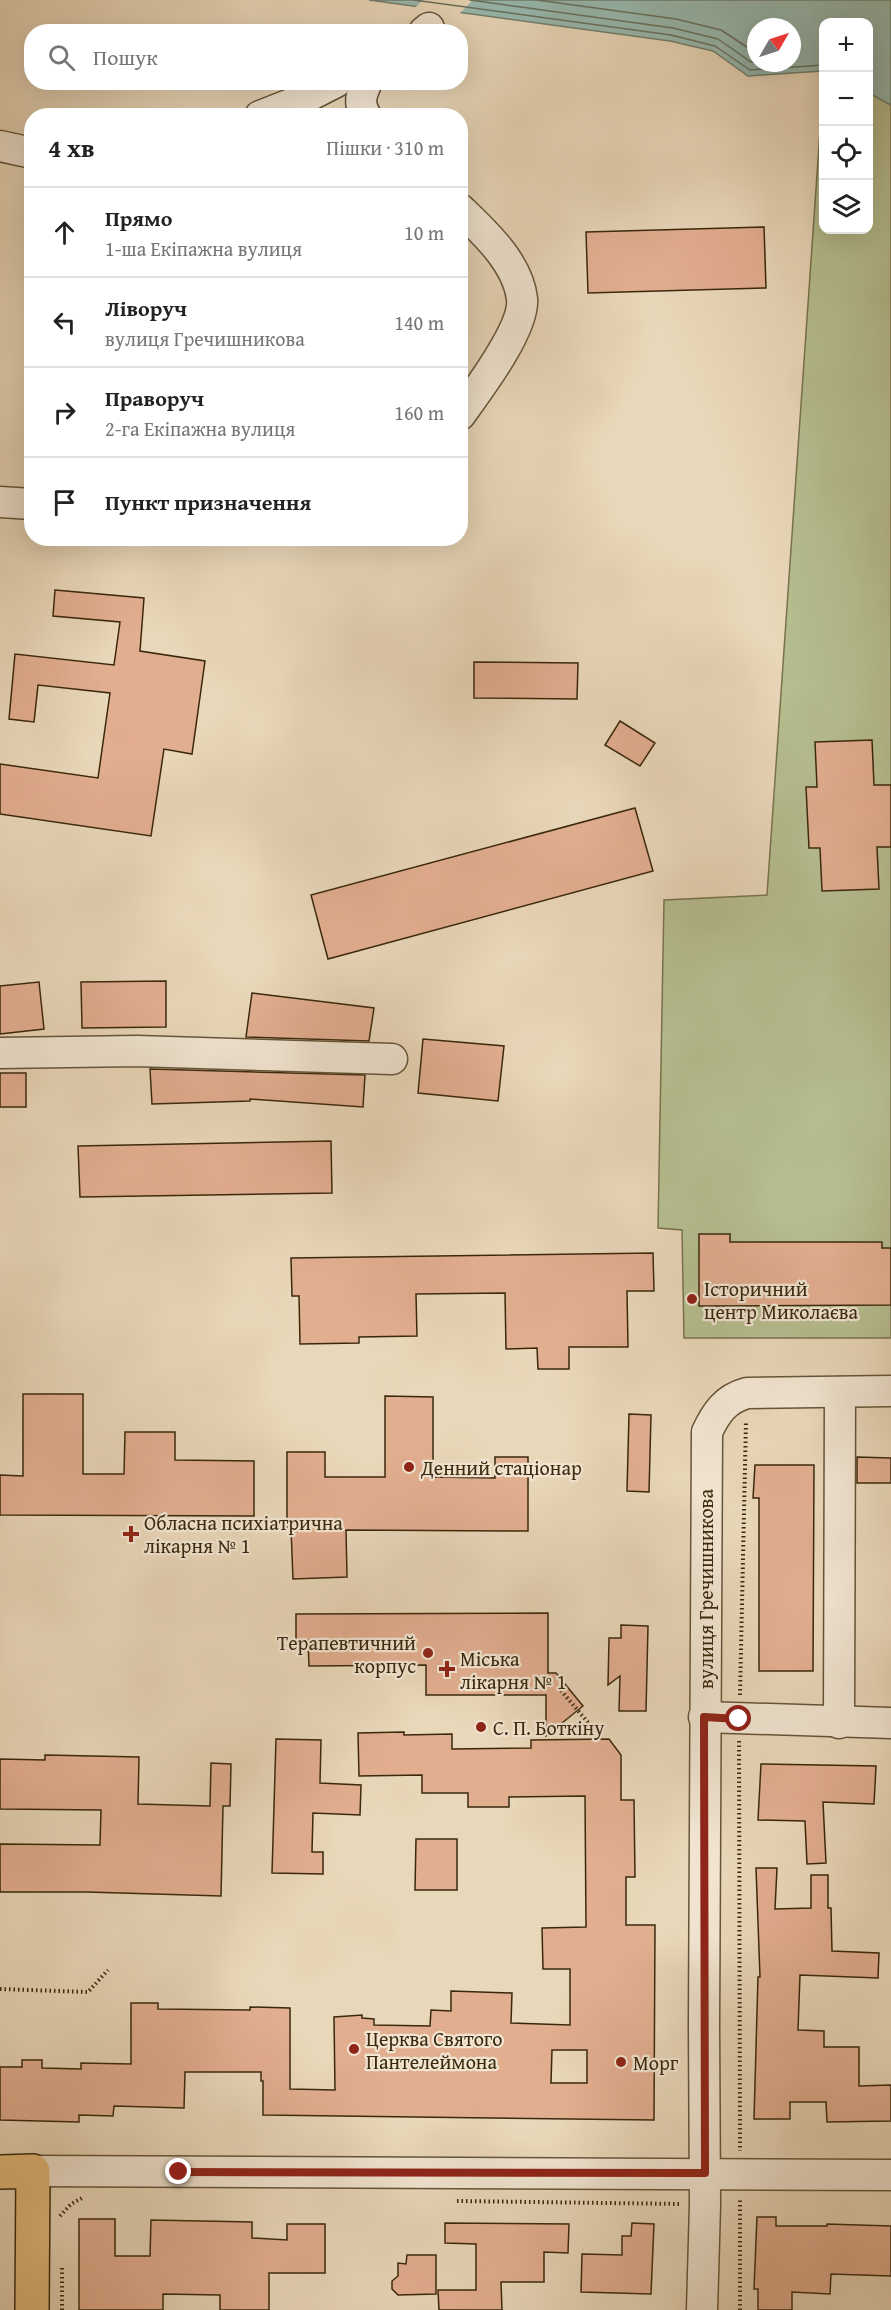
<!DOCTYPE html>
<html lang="uk">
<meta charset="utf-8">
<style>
:root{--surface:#fff;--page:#f6f6f6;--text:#222;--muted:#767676;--line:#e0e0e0}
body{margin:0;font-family:"Gentium Book Plus",serif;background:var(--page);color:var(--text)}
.controls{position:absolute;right:18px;top:18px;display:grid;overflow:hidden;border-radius:12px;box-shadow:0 6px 24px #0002}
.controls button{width:54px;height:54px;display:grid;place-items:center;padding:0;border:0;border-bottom:2px solid var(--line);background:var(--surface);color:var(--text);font:30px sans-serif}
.compass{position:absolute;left:747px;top:18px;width:54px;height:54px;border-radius:50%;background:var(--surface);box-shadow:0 6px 24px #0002;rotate:51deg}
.stop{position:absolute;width:18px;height:18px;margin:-14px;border:4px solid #8f2418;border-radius:50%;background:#fff}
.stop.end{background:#8f2418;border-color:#fff;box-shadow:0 2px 6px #0008}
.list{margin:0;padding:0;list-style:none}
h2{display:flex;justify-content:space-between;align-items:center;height:78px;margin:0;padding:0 24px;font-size:26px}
h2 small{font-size:20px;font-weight:400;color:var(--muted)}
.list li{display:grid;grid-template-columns:39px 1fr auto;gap:18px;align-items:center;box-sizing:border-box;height:90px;padding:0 24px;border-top:2px solid var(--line)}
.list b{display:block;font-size:22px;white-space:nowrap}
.list p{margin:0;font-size:20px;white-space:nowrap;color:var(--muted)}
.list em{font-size:20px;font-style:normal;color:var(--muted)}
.icon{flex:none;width:33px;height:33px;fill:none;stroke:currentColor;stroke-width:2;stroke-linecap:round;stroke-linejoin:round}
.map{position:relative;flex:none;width:891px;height:2310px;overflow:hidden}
.search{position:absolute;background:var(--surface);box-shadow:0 6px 24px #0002;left:24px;top:24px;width:444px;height:66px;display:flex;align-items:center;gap:15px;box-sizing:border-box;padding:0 21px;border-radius:24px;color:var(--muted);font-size:22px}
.panel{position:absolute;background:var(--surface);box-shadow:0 6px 24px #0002;left:24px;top:108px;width:444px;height:438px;border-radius:24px}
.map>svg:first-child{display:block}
.green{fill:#b6be90;stroke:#78734e;stroke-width:1.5}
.water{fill:#97bab0;stroke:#72806f;stroke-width:1.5;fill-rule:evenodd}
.pier{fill:#e9d7b9}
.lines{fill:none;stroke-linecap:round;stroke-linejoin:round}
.shore{stroke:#68715e;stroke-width:1.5}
.building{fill:#e2ae90;stroke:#3a280d;stroke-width:1.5;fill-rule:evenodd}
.minor-casing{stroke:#665438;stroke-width:33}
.major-casing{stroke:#3a280d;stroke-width:36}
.path{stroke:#3a280d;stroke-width:4;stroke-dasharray:1.5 3;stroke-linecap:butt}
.minor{stroke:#f1e5d2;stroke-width:30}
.major{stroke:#e4bc7c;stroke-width:33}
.route{stroke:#8f2418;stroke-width:8}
.poi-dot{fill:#8f2418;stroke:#f1e5d2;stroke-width:2}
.labels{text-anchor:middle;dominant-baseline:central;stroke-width:4.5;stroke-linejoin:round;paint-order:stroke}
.poi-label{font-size:20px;fill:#3a280d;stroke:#f1e5d2;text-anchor:start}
.street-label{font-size:20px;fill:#3a280d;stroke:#f1e5d2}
</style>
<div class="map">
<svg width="891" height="2310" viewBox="0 0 891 2310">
<rect width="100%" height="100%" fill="#e9d7b9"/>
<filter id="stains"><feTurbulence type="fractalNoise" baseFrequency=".00333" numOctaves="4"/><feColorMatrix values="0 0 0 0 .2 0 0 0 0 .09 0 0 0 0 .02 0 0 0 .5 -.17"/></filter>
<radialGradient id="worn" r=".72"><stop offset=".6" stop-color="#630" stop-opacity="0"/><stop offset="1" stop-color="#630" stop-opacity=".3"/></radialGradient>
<!-- green -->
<path class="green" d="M823 88 824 230H868L869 93 891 105V1338H684L682 1230 658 1228 664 900 767 895Z"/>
<!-- water -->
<path class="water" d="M369 0H891V105L869 93 868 22H824L823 71 748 76 713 51 670 41ZM756 27H792V63H756Z"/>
<!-- pier -->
<path class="pier" d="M423 0H473L458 15 414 9Z"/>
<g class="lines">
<!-- shore -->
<g class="shore">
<path d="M414 0 671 35 715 46 750 70 824 65"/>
<path d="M470 0 673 28 718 39 751 62H756"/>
<path d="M537 0 676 19 721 30 756 53"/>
</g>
</g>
<!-- building -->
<g class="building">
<path d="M764 227 766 288 588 293 586 232Z"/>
<path d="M55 590 144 598 140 651 205 661 192 754 164 749 151 836 0 814V764L98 778 110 693 38 685 34 722 9 719 15 654 114 665 120 622 53 616Z"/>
<path d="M474 662 578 663 577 699 474 698Z"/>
<path d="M620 721 655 743 640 766 605 745Z"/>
<path d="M872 740 874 785H891V847H877L879 889 822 891 820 848H809L806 787H817L815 742Z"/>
<path d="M635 808 653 871 328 959 311 895Z"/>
<path d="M166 981V1027L82 1028 81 982Z"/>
<path d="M39 982 44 1029 0 1034V986Z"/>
<path d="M252 993 374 1008 369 1041 246 1037Z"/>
<path d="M423 1039 504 1046 498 1101 418 1093Z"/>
<path d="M150 1069 365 1075 363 1107 250 1099V1101L152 1104Z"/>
<rect x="0" y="1073" width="26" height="34"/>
<path d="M331 1141 332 1193 80 1197 78 1146Z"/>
<path d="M699 1234H730V1242H882V1248H891V1305L699 1306Z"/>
<path d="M653 1253 654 1291H627L628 1347H569V1369H538L537 1348 506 1349 505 1293 416 1294 417 1336 359 1337V1343L300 1344 299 1296H292L291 1258Z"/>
<path d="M23 1394H83V1474H124L125 1432H175V1460L254 1461V1516L0 1515V1475L23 1476Z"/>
<path d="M385 1396 433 1397V1477L495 1478V1457H528V1531L346 1530 347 1577 293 1579 291 1529H287V1452H325V1477H385Z"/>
<path d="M629 1414 651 1415 649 1492 627 1491Z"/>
<path d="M857 1457 891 1458V1483H857Z"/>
<path d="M755 1465H814L813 1671H759V1498H753Z"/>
<path d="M548 1613V1673H556L583 1706 546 1736V1695H426V1665L309 1666 308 1640H296V1614Z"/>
<path d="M621 1625 648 1626 646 1711H619L620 1676 608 1685 609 1638H621Z"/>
<path d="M404 1732V1735L452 1734V1749L531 1748V1740L609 1739 621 1755V1800H634L635 1877H626V1925H655L654 2120 263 2115V2081H261V2072H185L184 2108 114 2106 113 2116 79 2115V2122L0 2120V2067H22V2060H42V2068L81 2069V2063L131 2064V2003H158V2009L250 2010V2007L290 2008V2089L335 2090 334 2017 362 2015V2018L374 2019V2025L430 2026 431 2010 451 2011V1991L512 1993 511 2023 570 2025V1969H543L542 1928 586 1927 585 1796 509 1797V1807H468V1793H422V1775L359 1776 358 1733ZM552 2050H587V2083H551Z"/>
<path d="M276 1739 321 1740 320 1783 361 1785 360 1815 313 1813 312 1852H323V1874L272 1873Z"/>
<path d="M45 1755 139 1757 138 1804 210 1806 211 1763 231 1764 230 1806H223L221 1896 87 1892H0V1844L100 1845 101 1810 0 1809V1759L45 1760Z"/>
<path d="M761 1764 876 1766 874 1804 823 1802 826 1863 807 1864 805 1821 758 1820Z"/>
<path d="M416 1839H457V1890H415Z"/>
<path d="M756 1868H777L775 1909 811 1908V1875H828V1908H831L832 1951 879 1953 878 1978 800 1975 798 2030 824 2031V2047H859V2086L891 2085V2121L827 2122 826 2102H790V2119H754L758 1977H760Z"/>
<path d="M757 2217H776V2226H827V2224L891 2226V2276L831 2274 830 2294 792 2292V2310H758V2289H754Z"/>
<path d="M79 2219H115V2256H150L151 2220 252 2222V2238L287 2240V2224H325V2273H269V2310H220V2295L163 2294V2310H79Z"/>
<path d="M445 2223 569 2224 568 2253 544 2252V2282H501L502 2310H439L438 2290H476V2244L445 2243Z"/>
<path d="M632 2223 654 2224 651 2294 581 2292 582 2254 622 2255V2236H631Z"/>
<path d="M407 2255H436V2294L398 2295 392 2289V2281L398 2276V2263L406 2264Z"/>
</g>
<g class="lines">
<!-- minor casing -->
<g class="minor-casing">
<g id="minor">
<path d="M424 32 429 28"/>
<path d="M260 116 301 100 336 82"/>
<path d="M366 116C358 103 361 95 367 82"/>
<path d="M0 146 32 153"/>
<path d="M460 209C485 233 518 263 522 299 525 328 478 390 460 415"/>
<path d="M0 502 32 504"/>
<path d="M0 1053 137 1051 392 1059"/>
<path d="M704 1717 891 1723"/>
<path d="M839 1723 840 1392"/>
<path d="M33 2171 891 2175"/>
<path d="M702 2310 705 2205 704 2025 707 1432C716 1413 725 1399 747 1393L891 1391"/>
</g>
</g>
<!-- major casing -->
<g class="major-casing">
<path id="major" d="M0 2172 33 2171 32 2310"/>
</g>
<!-- path -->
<g class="path">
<path d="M558 1687 591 1726"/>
<path d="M740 1695 746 1421"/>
<path d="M739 1741 740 2151"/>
<path d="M0 1989 88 1992 108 1970"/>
<path d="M457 2201 681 2204"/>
<path d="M60 2216 71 2204 84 2197"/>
<path d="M62 2268V2310"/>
<path d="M740 2310V2200"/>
</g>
<!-- minor -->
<use href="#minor" class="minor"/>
<!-- major -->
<use href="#major" class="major"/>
</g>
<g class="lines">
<!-- route -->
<path class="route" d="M179 2172 705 2173 704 1717 739 1719"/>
</g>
<!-- markers -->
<g class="poi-dot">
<circle cx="692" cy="1299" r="6"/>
<circle cx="409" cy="1467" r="6"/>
<path d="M128 1525h6v6h6v6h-6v6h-6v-6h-6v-6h6z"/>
<circle cx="428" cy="1653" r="6"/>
<path d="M444 1660h6v6h6v6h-6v6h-6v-6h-6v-6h6z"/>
<circle cx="481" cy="1727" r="6"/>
<circle cx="354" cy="2049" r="6"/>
<circle cx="621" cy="2062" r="6"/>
</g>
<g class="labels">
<!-- poi labels -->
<g class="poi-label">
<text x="704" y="1288">Історичний<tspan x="704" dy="23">центр Миколаєва</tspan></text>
<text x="421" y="1467">Денний стаціонар</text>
<text x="144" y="1522">Обласна психіатрична<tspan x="144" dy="23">лікарня № 1</tspan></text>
<text x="416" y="1642" text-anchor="end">Терапевтичний<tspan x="416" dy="23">корпус</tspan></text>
<text x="460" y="1658">Міська<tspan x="460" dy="23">лікарня № 1</tspan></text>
<text x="493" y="1727">С. П. Боткіну</text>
<text x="366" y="2038">Церква Святого<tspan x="366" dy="23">Пантелеймона</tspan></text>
<text x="633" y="2062">Морг</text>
</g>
<!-- street labels -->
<g class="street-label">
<text transform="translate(705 1589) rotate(-90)">вулиця Гречишникова</text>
</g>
</g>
<rect width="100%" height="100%" filter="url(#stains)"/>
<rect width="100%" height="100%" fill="url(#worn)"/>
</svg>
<div class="controls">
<button>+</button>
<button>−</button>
<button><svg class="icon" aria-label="locate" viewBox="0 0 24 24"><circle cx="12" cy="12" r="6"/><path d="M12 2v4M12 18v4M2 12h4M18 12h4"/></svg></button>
<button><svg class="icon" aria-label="layers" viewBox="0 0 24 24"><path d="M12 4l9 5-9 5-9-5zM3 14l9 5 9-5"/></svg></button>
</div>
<svg class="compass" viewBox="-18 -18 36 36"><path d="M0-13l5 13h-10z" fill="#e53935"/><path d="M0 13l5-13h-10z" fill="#767676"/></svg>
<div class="stop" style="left:739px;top:1719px"></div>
<div class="stop end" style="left:179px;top:2172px"></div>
<div class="search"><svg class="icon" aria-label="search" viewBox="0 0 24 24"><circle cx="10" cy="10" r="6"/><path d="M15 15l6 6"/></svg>Пошук</div>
<section class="panel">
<h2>4 хв<small>Пішки · 310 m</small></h2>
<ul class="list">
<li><svg class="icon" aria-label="ahead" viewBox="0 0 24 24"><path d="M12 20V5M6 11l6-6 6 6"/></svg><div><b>Прямо</b><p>1-ша Екіпажна вулиця</p></div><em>10 m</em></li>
<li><svg class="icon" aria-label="left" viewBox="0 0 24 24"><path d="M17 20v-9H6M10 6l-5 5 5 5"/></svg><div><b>Ліворуч</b><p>вулиця Гречишникова</p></div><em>140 m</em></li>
<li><svg class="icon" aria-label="right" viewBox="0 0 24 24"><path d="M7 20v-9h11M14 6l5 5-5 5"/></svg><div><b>Праворуч</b><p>2-га Екіпажна вулиця</p></div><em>160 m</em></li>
<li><svg class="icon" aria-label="arrive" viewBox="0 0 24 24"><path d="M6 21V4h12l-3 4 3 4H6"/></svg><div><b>Пункт призначення</b></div></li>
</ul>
</section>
</div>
